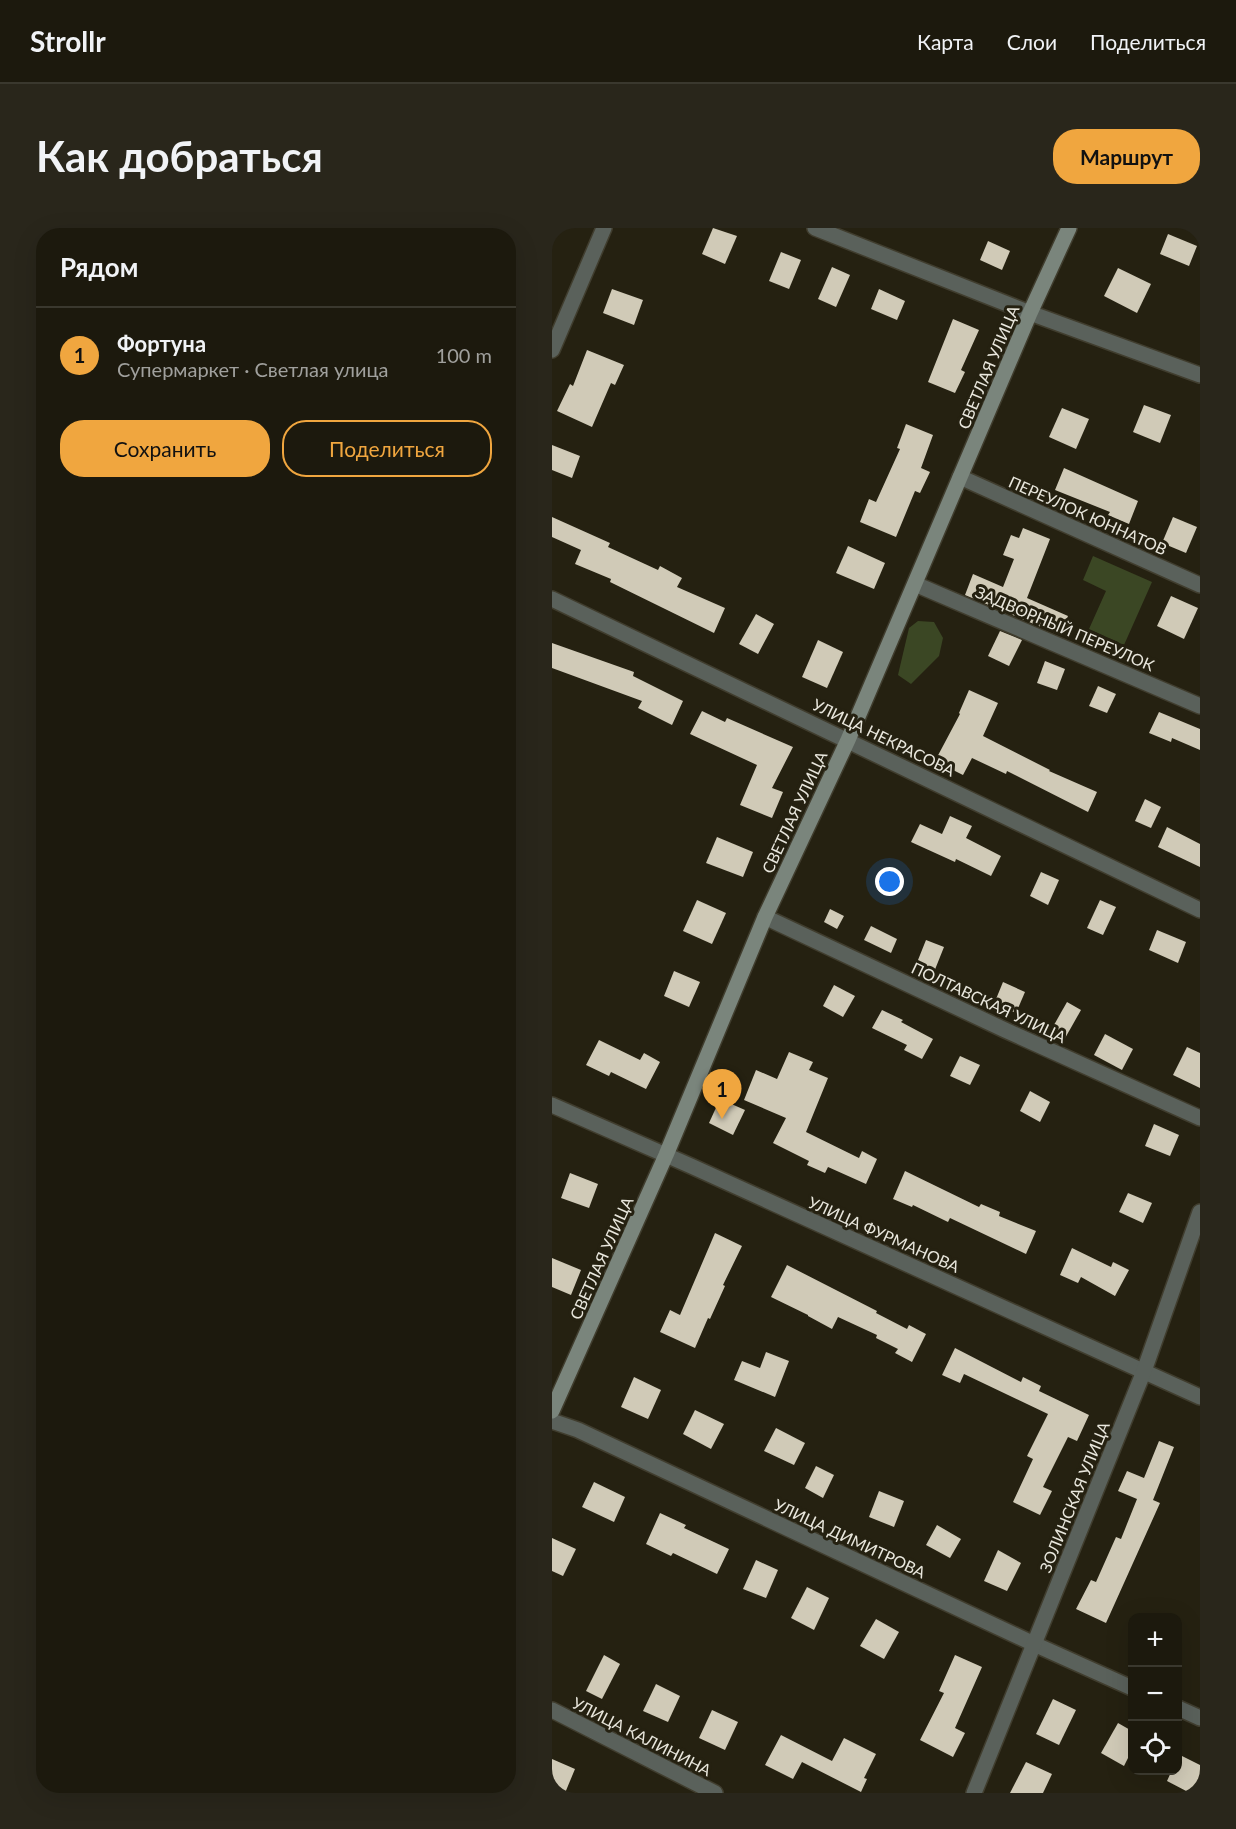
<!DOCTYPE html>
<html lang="ru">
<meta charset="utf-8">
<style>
:root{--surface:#1c190d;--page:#29261b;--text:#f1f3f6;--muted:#a0a09d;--line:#3a382e;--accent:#f0a63f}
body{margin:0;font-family:Lato,sans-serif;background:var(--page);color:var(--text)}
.controls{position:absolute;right:18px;bottom:18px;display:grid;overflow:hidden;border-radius:12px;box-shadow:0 6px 24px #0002}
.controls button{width:54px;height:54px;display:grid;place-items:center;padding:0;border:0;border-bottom:2px solid var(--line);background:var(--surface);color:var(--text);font:30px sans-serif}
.you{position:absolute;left:338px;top:654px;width:21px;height:21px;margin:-15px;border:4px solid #fff;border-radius:50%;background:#1a73e8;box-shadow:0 0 0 9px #1a73e833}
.badge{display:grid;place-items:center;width:39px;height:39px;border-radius:50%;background:var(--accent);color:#111;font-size:20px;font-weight:700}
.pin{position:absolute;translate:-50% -50px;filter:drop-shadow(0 2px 3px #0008)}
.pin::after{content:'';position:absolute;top:32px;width:21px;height:18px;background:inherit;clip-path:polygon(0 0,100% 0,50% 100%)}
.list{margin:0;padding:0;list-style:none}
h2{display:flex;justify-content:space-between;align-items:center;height:78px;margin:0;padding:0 24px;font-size:26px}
h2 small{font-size:20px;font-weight:400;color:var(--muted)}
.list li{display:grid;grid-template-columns:39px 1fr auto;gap:18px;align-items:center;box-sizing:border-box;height:96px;padding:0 24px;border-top:2px solid var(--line)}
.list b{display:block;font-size:22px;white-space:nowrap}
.list p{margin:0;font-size:20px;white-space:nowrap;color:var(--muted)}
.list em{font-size:20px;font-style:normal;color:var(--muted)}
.actions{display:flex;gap:12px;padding:18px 24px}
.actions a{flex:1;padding:14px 0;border:2px solid var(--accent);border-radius:24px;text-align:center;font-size:21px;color:var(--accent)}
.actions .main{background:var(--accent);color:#111}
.icon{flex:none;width:33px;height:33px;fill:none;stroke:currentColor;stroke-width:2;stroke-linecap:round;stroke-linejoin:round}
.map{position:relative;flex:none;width:648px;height:1565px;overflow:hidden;border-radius:24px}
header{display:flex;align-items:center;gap:36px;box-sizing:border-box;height:84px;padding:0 30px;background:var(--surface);border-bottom:2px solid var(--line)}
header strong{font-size:28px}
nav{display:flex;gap:33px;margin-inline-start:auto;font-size:21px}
.intro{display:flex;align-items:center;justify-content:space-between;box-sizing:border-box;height:144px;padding:0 36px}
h1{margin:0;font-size:42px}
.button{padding:15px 27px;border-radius:24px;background:var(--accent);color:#111;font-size:21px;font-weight:700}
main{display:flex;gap:36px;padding:0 36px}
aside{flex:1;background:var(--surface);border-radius:24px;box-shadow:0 6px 24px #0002}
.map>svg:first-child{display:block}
.green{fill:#3b4724}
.building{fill:#d0cab7}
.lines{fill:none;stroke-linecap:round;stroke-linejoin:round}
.street-casing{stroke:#403d2e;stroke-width:18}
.secondary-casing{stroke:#403d2e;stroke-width:18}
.street{stroke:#5a615b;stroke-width:15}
.secondary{stroke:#7a857c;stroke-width:15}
.labels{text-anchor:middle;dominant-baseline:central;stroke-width:6;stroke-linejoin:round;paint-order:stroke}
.street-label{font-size:16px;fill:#e9e7dd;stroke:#252111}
</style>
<header>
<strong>Strollr</strong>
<nav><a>Карта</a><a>Слои</a><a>Поделиться</a></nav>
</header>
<div class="intro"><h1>Как добраться</h1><a class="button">Маршрут</a></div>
<main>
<aside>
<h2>Рядом<small></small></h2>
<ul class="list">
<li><span class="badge">1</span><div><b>Фортуна</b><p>Супермаркет · Светлая улица</p></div><em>100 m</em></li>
</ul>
<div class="actions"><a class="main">Сохранить</a><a>Поделиться</a></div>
</aside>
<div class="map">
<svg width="648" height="1565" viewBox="0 0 648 1565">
<rect width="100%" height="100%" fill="#252111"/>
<!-- green -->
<g class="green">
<path d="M541 328 600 354 572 417 537 401 554 363 531 352Z"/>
<path d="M366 393 382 394 391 410 387 428 359 456 346 447 357 400Z"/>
</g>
<!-- building -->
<g class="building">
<path d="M161 0 185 8 173 36 150 26Z"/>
<path d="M616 6 645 18 637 38 608 26Z"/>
<path d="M436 13 458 23 450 42 428 32Z"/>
<path d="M229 24 249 32 237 61 217 53Z"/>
<path d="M280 39 298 47 284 79 266 71Z"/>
<path d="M566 40 599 56 585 85 552 68Z"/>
<path d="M60 61 91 72 82 97 51 85Z"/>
<path d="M327 61 353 73 345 92 319 81Z"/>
<path d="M401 91 427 102 409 142 413 144 403 165 376 154Z"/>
<path d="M35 122 72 137 63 157 59 155 40 199 5 183 18 156 21 158Z"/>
<path d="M592 177 619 187 608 215 581 204Z"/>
<path d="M510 180 537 191 524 221 497 209Z"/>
<path d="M354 196 381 207 369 240 378 244 368 265 363 263 344 309 308 294 317 271 324 274 348 221 345 220Z"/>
<path d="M0 217 28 228 20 250 0 242Z"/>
<path d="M512 240 586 273 577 296 556 287 558 284 503 262Z"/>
<path d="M0 289 58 315 56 319 106 342 108 338 130 350 125 359 173 380 162 405 58 354 59 351 23 336 29 322 0 309Z"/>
<path d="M621 289 645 299 634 325 610 315Z"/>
<path d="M471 300 498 311 475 370 516 388 508 407 413 367 421 346 451 359 462 331 451 327 459 307 467 310Z"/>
<path d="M296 318 333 335 322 361 284 345Z"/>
<path d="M619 368 646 380 632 411 605 398Z"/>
<path d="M204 386 222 396 206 426 187 416Z"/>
<path d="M448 403 470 412 457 438 436 428Z"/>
<path d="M266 412 291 424 275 460 250 449Z"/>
<path d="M0 415 82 444 81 448 131 473 120 497 86 480 90 473 0 440Z"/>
<path d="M493 433 513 441 505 462 485 455Z"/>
<path d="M546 458 564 466 555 485 537 478Z"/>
<path d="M417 462 446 475 431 508 498 542 497 543 545 564 536 584 455 543 454 546 420 530 411 547 383 533 408 486 407 485Z"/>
<path d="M150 483 173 494 175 490 241 519 220 560 231 564 220 590 188 577 205 537 138 506Z"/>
<path d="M607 484 648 501V522L620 510 619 514 597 505Z"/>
<path d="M593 571 609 579 599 600 583 593Z"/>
<path d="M398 588 420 598 414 610 449 628 439 648 404 631 403 634 359 614 368 596 390 606Z"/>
<path d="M615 599 648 616V639L606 619Z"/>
<path d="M165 609 201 624 191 649 154 635Z"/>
<path d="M489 644 507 652 496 677 478 668Z"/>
<path d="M145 672 174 685 160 716 131 703Z"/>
<path d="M548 672 564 679 551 707 535 700Z"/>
<path d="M278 681 292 688 285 701 272 694Z"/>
<path d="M319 698 345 711 339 725 312 712Z"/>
<path d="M605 702 634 714 626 735 597 722Z"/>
<path d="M374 712 392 719 382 744 364 737Z"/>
<path d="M122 743 148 754 137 779 112 768Z"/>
<path d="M451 754 473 764 464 785 442 776Z"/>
<path d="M282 757 303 768 291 789 271 778Z"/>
<path d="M515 774 529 782 512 812 498 804Z"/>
<path d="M330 782 351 792 349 794 381 811 370 831 352 822 355 817 320 800Z"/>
<path d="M553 806 581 821 570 842 542 827Z"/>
<path d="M47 812 88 832 92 825 108 834 94 861 59 844 57 848 34 837Z"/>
<path d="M635 819 648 825V860L621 847Z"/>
<path d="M237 824 261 834 257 842 276 850 254 904 307 930 310 923 325 931 314 956 276 939 273 945 255 937 257 933 221 915 234 890 192 872 204 842 225 851Z"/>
<path d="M408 828 428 837 418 857 398 848Z"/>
<path d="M478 863 498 874 488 894 468 883Z"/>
<path d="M168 871 193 882 181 907 157 895Z"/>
<path d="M602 896 627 907 618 928 593 918Z"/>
<path d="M353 943 427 979 429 976 448 984 447 988 484 1003 474 1026 398 990 396 994 361 977 360 979 341 971Z"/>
<path d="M18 945 46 956 37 980 9 970Z"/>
<path d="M576 965 600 975 591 995 567 984Z"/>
<path d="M163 1005 190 1018 171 1057 173 1058 158 1091 156 1090 143 1120 108 1104 118 1082 128 1087Z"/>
<path d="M520 1020 559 1039 561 1034 577 1042 563 1068 529 1049 526 1055 508 1047Z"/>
<path d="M0 1030 29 1042 19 1067 0 1059Z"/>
<path d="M235 1037 325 1083 324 1085 355 1101 357 1097 374 1106 360 1134 343 1125 346 1121 324 1110 325 1107 286 1089 280 1101 256 1088V1087L219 1069Z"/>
<path d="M403 1120 469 1154 471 1149 489 1158 487 1163 537 1187 525 1213 516 1209 491 1259 500 1263 488 1287 461 1274 481 1231 475 1228 496 1186 412 1146 408 1155 390 1147Z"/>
<path d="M214 1124 237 1133 223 1169 182 1152 190 1133 208 1140Z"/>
<path d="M82 1149 109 1162 96 1191 69 1179Z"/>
<path d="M143 1182 172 1196 159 1221 131 1206Z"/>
<path d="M224 1200 253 1215 242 1237 212 1223Z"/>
<path d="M607 1213 622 1219 601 1272 608 1275 554 1395 524 1381 539 1352 544 1354 564 1309 569 1311 585 1271 566 1263 575 1243 592 1250Z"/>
<path d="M264 1238 282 1247 271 1270 253 1260Z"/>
<path d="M42 1254 73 1269 62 1294 30 1279Z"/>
<path d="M327 1263 352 1273 342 1299 317 1289Z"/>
<path d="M108 1285 134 1297 132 1300 177 1321 165 1346 121 1325 119 1328 94 1316Z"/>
<path d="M385 1297 409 1311 398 1330 374 1317Z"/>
<path d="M0 1310 24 1321 11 1348 0 1343Z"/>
<path d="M446 1322 469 1335 455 1363 432 1353Z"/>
<path d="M204 1332 226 1342 214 1370 191 1361Z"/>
<path d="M255 1359 277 1370 262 1402 239 1390Z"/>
<path d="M324 1391 347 1404 332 1431 308 1418Z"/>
<path d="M52 1427 68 1436 50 1471 34 1463Z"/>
<path d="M403 1427 430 1439 403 1500 413 1505 401 1529 368 1512 392 1465 387 1463Z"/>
<path d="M104 1456 128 1468 116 1494 91 1483Z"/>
<path d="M501 1471 524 1482 507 1517 484 1506Z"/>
<path d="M160 1482 186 1494 173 1522 147 1510Z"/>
<path d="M566 1495 580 1503V1522L572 1538 549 1525Z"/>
<path d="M229 1507 280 1533 292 1510 324 1526 312 1550 315 1551 309 1564 250 1534 241 1551 213 1537Z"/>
<path d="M628 1527 648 1537V1555L643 1565H638L615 1553 620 1542H626V1532Z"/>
<path d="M0 1531 23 1541 13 1565 0 1559Z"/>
<path d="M474 1534 500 1546 491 1565H458Z"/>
</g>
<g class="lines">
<!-- street casing -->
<g class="street-casing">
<g id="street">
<path d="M263 0 478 85 648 147"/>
<path d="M0 122 52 0"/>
<path d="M408 249 648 357"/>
<path d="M363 356 648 478"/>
<path d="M0 371 648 682"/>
<path d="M213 689 453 802 648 890"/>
<path d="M0 877 139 938 648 1169"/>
<path d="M0 1193 26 1202 482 1416 580 1460"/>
<path d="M626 1480 648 1490"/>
<path d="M0 1482 163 1565"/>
<path d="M422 1565 592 1143 648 984"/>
</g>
</g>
<!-- secondary casing -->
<g class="secondary-casing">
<path id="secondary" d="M0 1183 114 927 213 689 296 512 478 85 517 0"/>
</g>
<!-- street -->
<use href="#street" class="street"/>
<!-- secondary -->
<use href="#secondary" class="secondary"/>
</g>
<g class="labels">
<!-- street labels -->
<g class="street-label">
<text transform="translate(436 139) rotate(-67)">СВЕТЛАЯ УЛИЦА</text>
<text transform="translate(536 287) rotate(24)">ПЕРЕУЛОК ЮННАТОВ</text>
<text transform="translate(513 400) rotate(23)">ЗАДВОРНЫЙ ПЕРЕУЛОК</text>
<text transform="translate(332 509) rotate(26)">УЛИЦА НЕКРАСОВА</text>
<text transform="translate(242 584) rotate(-65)">СВЕТЛАЯ УЛИЦА</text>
<text transform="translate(437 774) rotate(25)">ПОЛТАВСКАЯ УЛИЦА</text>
<text transform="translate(332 1006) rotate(24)">УЛИЦА ФУРМАНОВА</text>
<text transform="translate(49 1030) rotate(-66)">СВЕТЛАЯ УЛИЦА</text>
<text transform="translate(522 1269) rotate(-68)">ЗОЛИНСКАЯ УЛИЦА</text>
<text transform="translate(298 1310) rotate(25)">УЛИЦА ДИМИТРОВА</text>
<text transform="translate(90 1508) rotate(27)">УЛИЦА КАЛИНИНА</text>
</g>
</g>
</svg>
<div class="controls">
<button>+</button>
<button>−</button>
<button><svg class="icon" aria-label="locate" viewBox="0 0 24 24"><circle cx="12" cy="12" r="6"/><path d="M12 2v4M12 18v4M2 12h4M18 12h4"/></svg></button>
</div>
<div class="you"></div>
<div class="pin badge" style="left:170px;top:891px">1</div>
</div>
</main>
